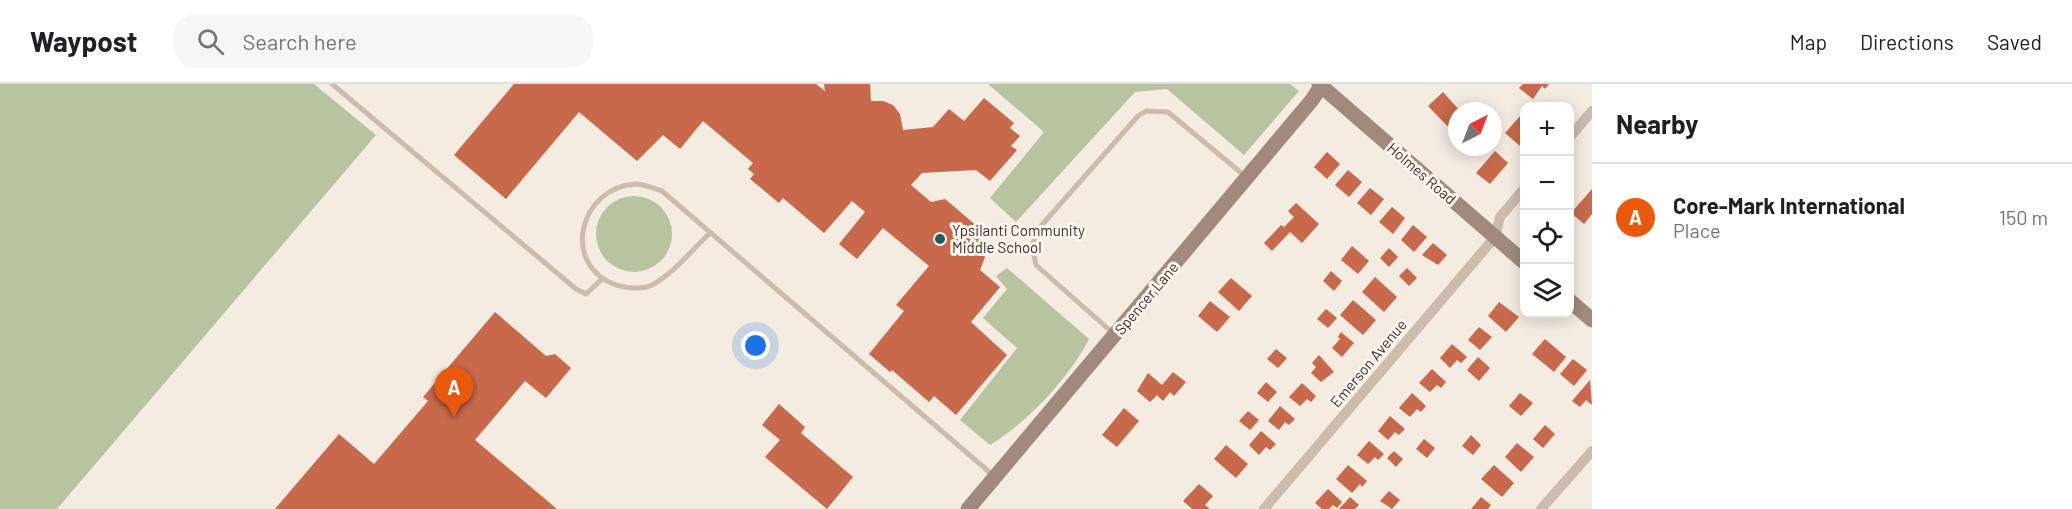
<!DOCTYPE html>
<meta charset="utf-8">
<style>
:root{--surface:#fff;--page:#f6f6f6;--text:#202124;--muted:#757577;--line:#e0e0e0;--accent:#ea580c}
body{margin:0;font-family:Barlow,sans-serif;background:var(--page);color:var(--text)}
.controls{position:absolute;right:18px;top:18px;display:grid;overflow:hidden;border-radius:12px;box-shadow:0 3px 15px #0003}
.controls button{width:54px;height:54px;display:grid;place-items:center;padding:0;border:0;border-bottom:2px solid var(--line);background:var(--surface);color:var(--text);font:30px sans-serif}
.compass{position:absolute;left:1448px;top:18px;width:54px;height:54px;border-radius:50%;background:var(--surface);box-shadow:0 3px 15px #0003;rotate:42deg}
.you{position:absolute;left:756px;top:262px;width:21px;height:21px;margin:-15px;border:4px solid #fff;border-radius:50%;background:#1a73e8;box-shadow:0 0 0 9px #1a73e833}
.badge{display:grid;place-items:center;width:39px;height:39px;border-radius:50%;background:var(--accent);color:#fff;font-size:20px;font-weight:700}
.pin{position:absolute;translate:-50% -50px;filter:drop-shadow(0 2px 3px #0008)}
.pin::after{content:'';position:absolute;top:32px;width:21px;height:18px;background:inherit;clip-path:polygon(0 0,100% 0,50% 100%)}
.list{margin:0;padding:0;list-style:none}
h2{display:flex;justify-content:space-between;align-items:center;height:78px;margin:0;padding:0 24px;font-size:26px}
h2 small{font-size:20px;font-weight:400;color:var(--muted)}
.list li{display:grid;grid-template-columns:39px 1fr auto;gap:18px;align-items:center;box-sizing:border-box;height:108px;padding:0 24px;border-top:2px solid var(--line)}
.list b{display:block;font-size:22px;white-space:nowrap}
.list p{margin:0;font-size:20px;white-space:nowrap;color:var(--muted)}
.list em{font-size:20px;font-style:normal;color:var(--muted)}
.icon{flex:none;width:33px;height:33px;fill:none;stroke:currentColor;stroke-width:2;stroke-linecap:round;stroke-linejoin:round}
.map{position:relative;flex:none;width:1592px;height:425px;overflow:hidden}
header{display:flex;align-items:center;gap:36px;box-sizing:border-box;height:84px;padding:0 30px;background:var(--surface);border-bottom:2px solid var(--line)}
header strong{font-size:28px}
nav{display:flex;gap:33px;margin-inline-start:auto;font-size:21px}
.search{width:420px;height:54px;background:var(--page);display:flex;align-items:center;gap:15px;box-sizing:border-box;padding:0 21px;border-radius:24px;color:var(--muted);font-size:22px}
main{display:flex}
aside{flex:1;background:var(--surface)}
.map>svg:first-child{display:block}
.green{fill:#b8c4a0}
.building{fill:#c8694b}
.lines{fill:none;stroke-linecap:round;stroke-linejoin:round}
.lane{stroke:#cdbbac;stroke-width:5}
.street{stroke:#cdbbac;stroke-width:10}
.secondary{stroke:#a18a7d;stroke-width:15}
.poi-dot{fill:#1f5a5e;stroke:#fbf5ee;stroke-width:2}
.labels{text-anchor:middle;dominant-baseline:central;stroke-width:6;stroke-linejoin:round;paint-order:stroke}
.street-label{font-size:15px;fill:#3b302b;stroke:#fbf5ee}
.poi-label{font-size:15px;fill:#3b302b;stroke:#fbf5ee;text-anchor:start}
</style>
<header>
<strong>Waypost</strong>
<div class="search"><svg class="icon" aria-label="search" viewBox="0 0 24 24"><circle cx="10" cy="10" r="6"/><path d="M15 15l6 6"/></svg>Search here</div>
<nav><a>Map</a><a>Directions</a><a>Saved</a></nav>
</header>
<main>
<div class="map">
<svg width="1592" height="425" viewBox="0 0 1592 425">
<rect width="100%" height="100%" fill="#f4ebe1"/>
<!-- green -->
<g class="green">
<path d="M0 0H314L376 51 57 425H0Z"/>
<path d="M988 0H1290L1299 7 1244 71 1167 5 1135 8 1016 138 990 114 1044 48Z"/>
<circle cx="634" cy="150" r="38"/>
<path d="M1007 184 1089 255C1069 294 1028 338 990 361L960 336 1017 264 983 234 1007 205 996 192Z"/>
</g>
<!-- building -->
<g class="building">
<path d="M514 0H816L825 7 824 0H870L871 17H883L893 21 900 30 903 46 933 43 949 25 964 37 984 14 1014 39 1010 44 1020 52 1011 62 1017 66 990 97 976 86 922 89 911 101 931 118 945 115 985 149 979 157 985 173 980 186 1000 203 971 238 1007 271 956 331 934 312 929 318 892 286 890 288 869 270 904 227 896 221 929 182 883 144 857 175 839 160 865 128 852 117 824 149 783 114 779 119 750 95 754 90 748 85 753 79 703 37 680 65 663 51 637 77 579 28 506 115 454 71Z"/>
<path d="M1523 0H1549L1545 5 1542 2 1533 15 1519 4Z"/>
<path d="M1443 8 1460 27H1457V52L1428 22Z"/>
<path d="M1522 30 1524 32V57L1520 62 1505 49Z"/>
<path d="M1495 67 1508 79 1490 100 1476 89Z"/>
<path d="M1327 68 1340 80 1327 95 1314 83Z"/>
<path d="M1348 86 1362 98 1349 113 1335 101Z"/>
<path d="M1370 104 1384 115 1371 131 1357 119Z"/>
<path d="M1592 105V130L1584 140 1571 129Z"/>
<path d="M1296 119 1319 140 1302 159 1290 148 1272 167 1264 159 1281 141 1284 143 1294 133 1288 127Z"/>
<path d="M1392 123 1405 134 1393 150 1379 138Z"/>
<path d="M1413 141 1427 153 1414 168 1401 156Z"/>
<path d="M1433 159 1447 171 1438 181 1422 171Z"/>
<path d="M1352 162 1369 177 1358 190 1341 176Z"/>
<path d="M1389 164 1398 173 1389 183 1380 174Z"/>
<path d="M1407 184 1417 194 1409 202 1399 192Z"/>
<path d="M1331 187 1342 197 1334 207 1323 197Z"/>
<path d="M1375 193 1397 213 1384 228 1362 208Z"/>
<path d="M1231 194 1252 212 1239 227 1218 208Z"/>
<path d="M1353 216 1376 236 1363 251 1340 231Z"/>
<path d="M1210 217 1230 233 1217 248 1198 232Z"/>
<path d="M1499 218 1519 233 1506 248 1488 232Z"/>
<path d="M1326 225 1337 234 1328 244 1317 235Z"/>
<path d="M495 228 546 272 555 270 571 284 546 314 525 297 475 356 557 425H275L339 350 374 380 428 317 423 313Z"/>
<path d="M1479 243 1492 253 1480 266 1468 256Z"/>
<path d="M1341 248 1354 259 1342 273 1332 264 1340 255 1338 253Z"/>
<path d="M1545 255 1566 273 1554 288 1532 270Z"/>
<path d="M1452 260 1467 273 1461 279 1457 276 1450 284 1440 274Z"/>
<path d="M1276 265 1287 274 1278 284 1267 275Z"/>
<path d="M1319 271 1334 288 1321 298 1311 289 1316 283 1312 279Z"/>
<path d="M1478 273 1490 284 1479 297 1467 286Z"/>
<path d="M1573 275 1587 286 1574 302 1560 290Z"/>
<path d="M1432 285 1446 298 1441 304 1437 301 1430 308 1419 299Z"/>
<path d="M1173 288 1186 298 1174 312 1170 308 1163 317 1157 311 1150 318 1137 307 1148 289 1162 301Z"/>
<path d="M1590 296 1592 321 1586 316 1580 323 1572 317Z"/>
<path d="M1266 298 1277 308 1268 318 1257 309Z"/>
<path d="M1302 299 1316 312 1311 318 1307 315 1300 322 1289 313Z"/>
<path d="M1412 309 1426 322 1421 328 1417 325 1410 333 1399 324Z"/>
<path d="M1520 309 1533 319 1521 332 1509 322Z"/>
<path d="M779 320 805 343 801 349 853 393 827 425 765 373 780 356 762 341Z"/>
<path d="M1280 322 1295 335 1289 341 1285 338 1279 346 1268 337Z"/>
<path d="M1124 324 1139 337 1117 363 1102 351Z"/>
<path d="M1248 327 1259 336 1250 346 1239 337Z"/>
<path d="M1390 332 1405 345 1399 351 1395 348 1388 356 1378 347Z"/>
<path d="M1545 341 1555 350 1543 364 1533 355Z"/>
<path d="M1261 347 1276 360 1270 366 1266 363 1259 371 1249 361Z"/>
<path d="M1471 351 1481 361 1473 371 1462 362Z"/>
<path d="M1424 355 1435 364 1427 374 1416 365Z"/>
<path d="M1369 357 1384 370 1378 376 1375 373 1368 380 1357 371Z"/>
<path d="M1517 359 1534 373 1521 388 1505 373Z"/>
<path d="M1226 361 1248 380 1236 394 1214 375Z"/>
<path d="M1394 367 1403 375 1396 383 1387 374Z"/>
<path d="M1348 381 1367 397 1362 403 1360 400 1352 409 1336 395Z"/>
<path d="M1494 381 1514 399 1502 413 1481 395Z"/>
<path d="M1199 400 1213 412 1205 421 1210 425H1192L1183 417Z"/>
<path d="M1328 405 1342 418 1337 424 1333 421 1329 425H1322L1315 419Z"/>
<path d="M1389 407 1400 416 1392 425 1380 417Z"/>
<path d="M1350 413 1359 421 1355 425H1339Z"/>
<path d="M1481 413 1491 421 1488 425H1471Z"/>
</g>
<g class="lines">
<!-- lane -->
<g class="lane">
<path d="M332 0 576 205 586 210 601 196"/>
<path d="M710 149C692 166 674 189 652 201 642 206 626 204 616 201 560 181 579 103 636 100 644 100 655 105 662 107L994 392"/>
<path d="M1114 250 1036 181 1032 161 1040 143 1138 32 1146 27 1168 28 1245 92"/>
</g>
<!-- street -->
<g class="street">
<path d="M1570 53 1592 27"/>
<path d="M1264 425 1495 153 1500 133 1524 105"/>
<path d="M1541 425 1592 367"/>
</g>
<!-- secondary -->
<g class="secondary">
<path d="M1319 0 1524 178"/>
<path d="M1570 217 1592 236"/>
<path d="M968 425 1312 16 1321 2"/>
</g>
</g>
<!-- markers -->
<circle class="poi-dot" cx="940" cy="155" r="6"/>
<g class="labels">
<!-- street labels -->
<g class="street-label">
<text transform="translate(1422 89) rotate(41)">Holmes Road</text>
<text transform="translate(1146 214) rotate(-50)">Spencer Lane</text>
<text transform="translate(1368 279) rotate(-50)">Emerson Avenue</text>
</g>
<!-- poi labels -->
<g class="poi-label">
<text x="952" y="146">Ypsilanti Community<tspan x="952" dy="17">Middle School</tspan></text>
</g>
</g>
</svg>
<div class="controls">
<button>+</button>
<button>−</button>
<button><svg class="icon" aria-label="locate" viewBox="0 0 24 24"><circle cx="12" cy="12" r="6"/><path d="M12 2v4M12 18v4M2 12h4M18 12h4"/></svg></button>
<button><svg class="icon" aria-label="layers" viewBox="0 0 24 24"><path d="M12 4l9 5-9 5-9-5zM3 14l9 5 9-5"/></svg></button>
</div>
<svg class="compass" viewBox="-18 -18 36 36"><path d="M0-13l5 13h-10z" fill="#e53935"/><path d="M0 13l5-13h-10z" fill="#757577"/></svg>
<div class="you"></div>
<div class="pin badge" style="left:454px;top:333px">A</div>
</div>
<aside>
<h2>Nearby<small></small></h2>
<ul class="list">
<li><span class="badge">A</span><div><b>Core-Mark International</b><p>Place</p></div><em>150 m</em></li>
</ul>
</aside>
</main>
